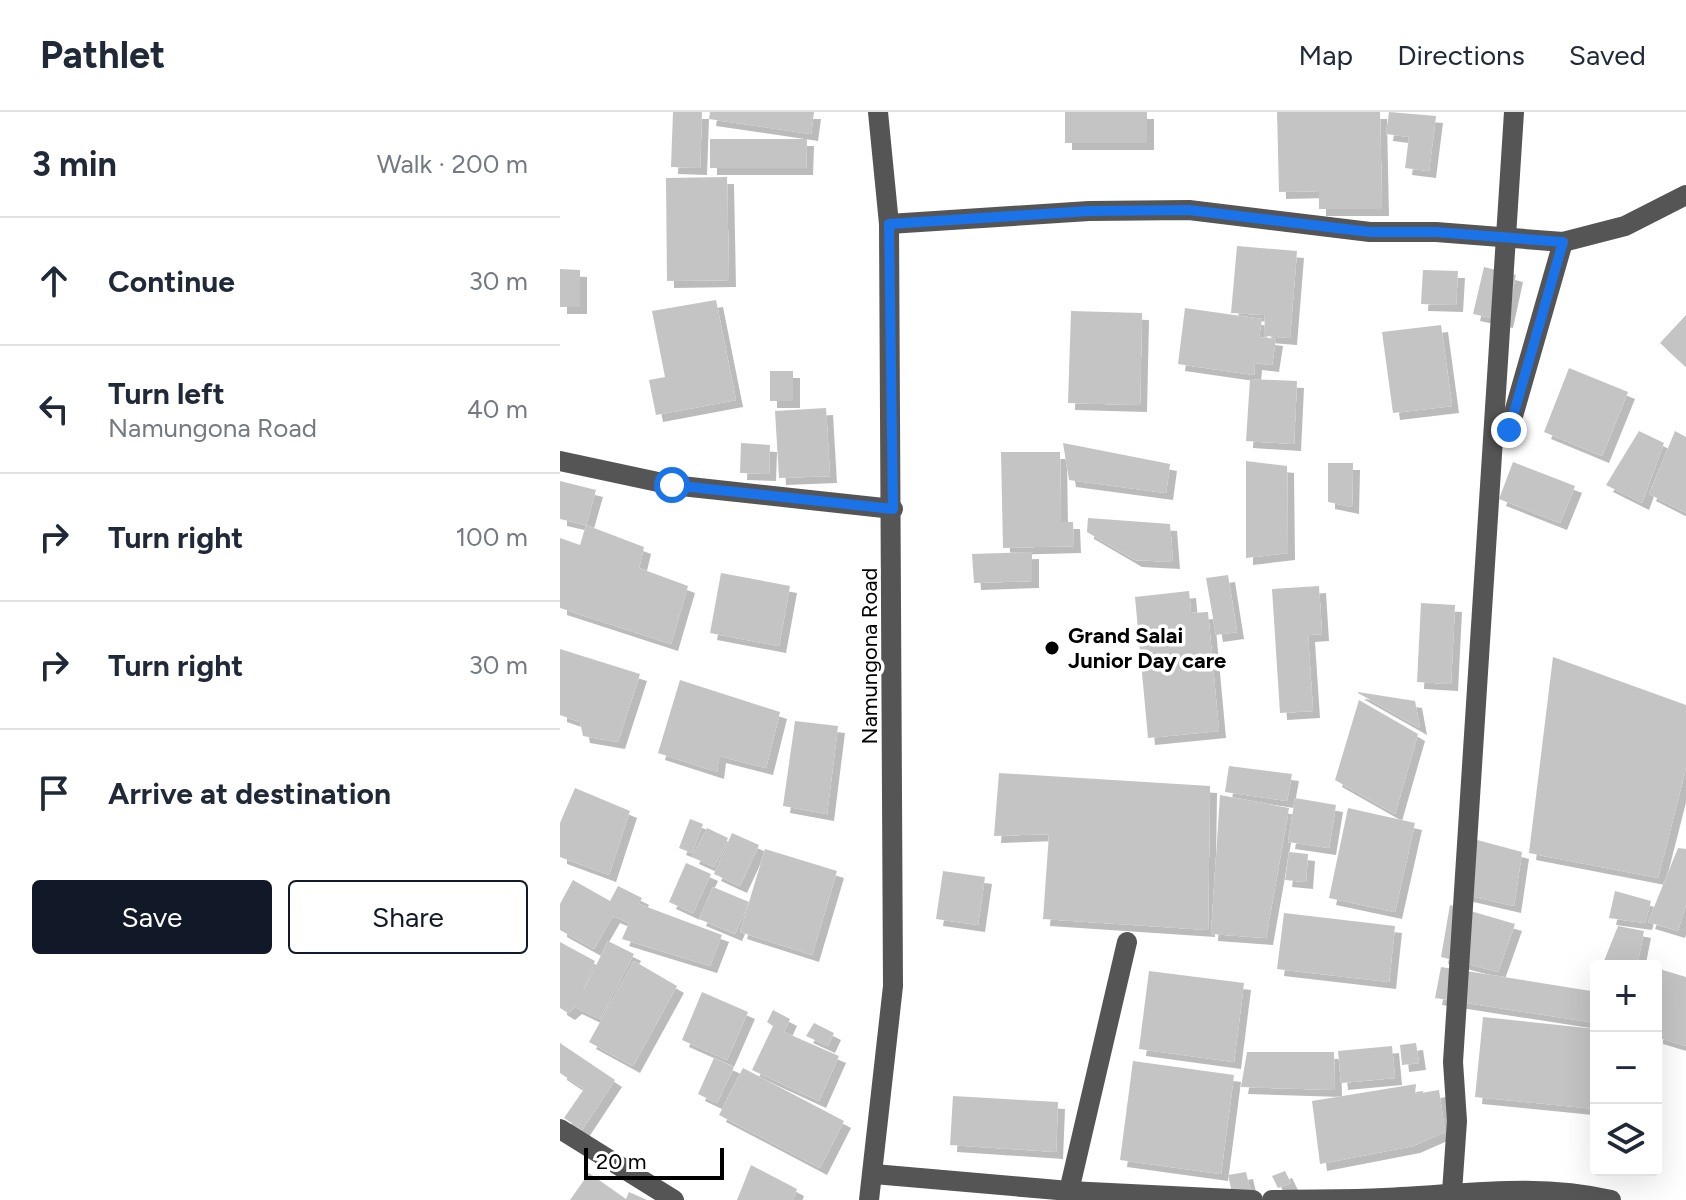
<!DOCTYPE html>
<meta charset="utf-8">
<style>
:root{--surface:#fff;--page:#f2f2f3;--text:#1f2937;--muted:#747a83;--line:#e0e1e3;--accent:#111827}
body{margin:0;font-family:Figtree,sans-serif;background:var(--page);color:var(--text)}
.controls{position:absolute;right:24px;bottom:24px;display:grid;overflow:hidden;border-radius:8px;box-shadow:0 8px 32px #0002}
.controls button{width:72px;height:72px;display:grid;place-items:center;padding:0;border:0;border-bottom:2px solid var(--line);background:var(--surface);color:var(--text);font:40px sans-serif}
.scale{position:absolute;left:24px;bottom:20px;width:140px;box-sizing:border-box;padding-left:8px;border:4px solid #000;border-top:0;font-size:22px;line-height:28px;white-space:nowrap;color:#000;-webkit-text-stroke:6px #fff;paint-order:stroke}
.stop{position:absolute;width:24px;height:24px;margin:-18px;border:6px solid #1a73e8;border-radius:50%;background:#fff}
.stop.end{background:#1a73e8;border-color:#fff;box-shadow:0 2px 8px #0008}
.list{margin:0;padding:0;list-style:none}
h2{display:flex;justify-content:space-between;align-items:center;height:104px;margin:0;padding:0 32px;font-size:34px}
h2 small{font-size:26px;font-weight:400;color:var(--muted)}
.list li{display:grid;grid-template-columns:52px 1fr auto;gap:24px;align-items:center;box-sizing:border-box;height:128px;padding:0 32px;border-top:2px solid var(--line)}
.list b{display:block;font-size:30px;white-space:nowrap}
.list p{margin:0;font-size:26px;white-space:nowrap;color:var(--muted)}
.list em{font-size:26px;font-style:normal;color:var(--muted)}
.actions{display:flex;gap:16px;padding:24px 32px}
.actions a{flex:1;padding:18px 0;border:2px solid var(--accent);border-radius:8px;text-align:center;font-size:28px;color:var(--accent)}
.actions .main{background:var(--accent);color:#fff}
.icon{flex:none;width:44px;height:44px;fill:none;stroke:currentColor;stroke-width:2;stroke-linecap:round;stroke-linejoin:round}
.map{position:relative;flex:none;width:1126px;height:1088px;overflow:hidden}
header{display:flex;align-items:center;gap:48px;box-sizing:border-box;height:112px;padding:0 40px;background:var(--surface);border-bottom:2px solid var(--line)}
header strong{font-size:38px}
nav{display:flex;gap:44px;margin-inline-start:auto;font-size:28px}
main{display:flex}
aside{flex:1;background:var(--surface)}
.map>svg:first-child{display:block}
.building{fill:#c4c4c4;filter:url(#shadow)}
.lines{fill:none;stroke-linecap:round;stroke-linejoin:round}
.minor{stroke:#555;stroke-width:20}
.route{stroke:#1a73e8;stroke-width:10}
.poi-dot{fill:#000;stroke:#fff;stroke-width:3}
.labels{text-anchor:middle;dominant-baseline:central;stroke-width:7;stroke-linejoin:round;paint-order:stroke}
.poi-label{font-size:22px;font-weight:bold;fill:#000;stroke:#fff;text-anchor:start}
.street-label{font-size:22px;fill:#000;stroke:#fff}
</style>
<header>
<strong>Pathlet</strong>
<nav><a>Map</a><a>Directions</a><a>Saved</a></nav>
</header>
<main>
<aside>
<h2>3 min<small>Walk · 200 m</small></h2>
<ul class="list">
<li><svg class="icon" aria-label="ahead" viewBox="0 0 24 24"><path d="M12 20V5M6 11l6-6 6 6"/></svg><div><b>Continue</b></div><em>30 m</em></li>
<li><svg class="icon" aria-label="left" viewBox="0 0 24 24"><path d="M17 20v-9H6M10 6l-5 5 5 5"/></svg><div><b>Turn left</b><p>Namungona Road</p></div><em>40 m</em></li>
<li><svg class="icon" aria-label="right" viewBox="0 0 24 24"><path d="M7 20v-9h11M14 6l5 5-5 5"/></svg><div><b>Turn right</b></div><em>100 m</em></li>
<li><svg class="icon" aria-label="right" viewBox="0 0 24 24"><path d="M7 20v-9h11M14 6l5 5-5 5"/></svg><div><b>Turn right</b></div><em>30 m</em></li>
<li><svg class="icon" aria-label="arrive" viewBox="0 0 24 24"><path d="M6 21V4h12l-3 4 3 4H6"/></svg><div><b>Arrive at destination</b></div></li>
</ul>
<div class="actions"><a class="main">Save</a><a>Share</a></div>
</aside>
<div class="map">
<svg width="1126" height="1088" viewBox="0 0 1126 1088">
<defs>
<filter id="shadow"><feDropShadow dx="7" dy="7" stdDeviation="0" flood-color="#0004"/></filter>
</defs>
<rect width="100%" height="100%" fill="#fff"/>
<!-- building -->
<g class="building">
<path d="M113 0H142L140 56 111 55Z"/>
<path d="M150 0H254L251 22 149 7Z"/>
<rect x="505" y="0" width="82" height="31"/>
<path d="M717 0H820L822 97H759V79L719 80Z"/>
<path d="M829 0 876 4 869 59 845 56 849 25 826 22Z"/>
<path d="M150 27H247L246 56H150Z"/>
<path d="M167 65 169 168 107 169 106 66Z"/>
<path d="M677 134 737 139 730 226 704 224 705 203 671 201Z"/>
<path d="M924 155 956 163 946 209 913 202Z"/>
<path d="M0 157 20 158V195H0Z"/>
<path d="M863 158 898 159 896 193 861 192Z"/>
<path d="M156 188 176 288 96 303 89 268 105 265 92 199Z"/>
<path d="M625 196 702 207 699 225 716 227 712 253 695 251 694 263 618 252Z"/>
<path d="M511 199 582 201 580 293 508 291Z"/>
<path d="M1126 203V255L1100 231Z"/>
<path d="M881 213 892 294 833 301 822 220Z"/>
<path d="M1009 256 1068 280 1042 344 984 320Z"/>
<rect x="210" y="259" width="23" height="30"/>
<path d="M690 267 737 269 734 332 686 329Z"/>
<path d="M266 296 270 364 219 366 215 299Z"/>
<path d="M1079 319 1104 331 1082 391 1046 373Z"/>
<path d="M1115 319 1126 325V401L1089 382Z"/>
<path d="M181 331 210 333 209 362 180 361Z"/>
<path d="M503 331 610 352 606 381 509 368Z"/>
<path d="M441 340H500L501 410H513L514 434 443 436Z"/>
<path d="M686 349 727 354 728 441 686 446Z"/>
<path d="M953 350 1015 374 1000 411 939 387Z"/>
<path d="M768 351H793L792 395 768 390Z"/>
<path d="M0 369 36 378 26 413 0 407Z"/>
<path d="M528 406 610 412 613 450 575 448 527 420Z"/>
<path d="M26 413 84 435 79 456 128 474 111 532 0 496V426L20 433Z"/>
<path d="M472 440V469L414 471 412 442Z"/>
<path d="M161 461 230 474 219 534 150 521Z"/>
<path d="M668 463 677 520 656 523 646 466Z"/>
<path d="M759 474 762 522 748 523 753 599 720 601 712 477Z"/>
<path d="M629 479 631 501 648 500 659 619 588 626 575 485Z"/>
<path d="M861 491 895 493 891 572 857 570Z"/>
<path d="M0 537 80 562 58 630 23 624 20 610 0 603Z"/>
<path d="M993 545 1126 593V656L1098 766 969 741Z"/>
<path d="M120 568 220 600 206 656 159 644 157 660 98 641Z"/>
<path d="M798 580 855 589 860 616 798 581Z"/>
<path d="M799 588 858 622 835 702 775 668Z"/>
<path d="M235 609 278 614 267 702 223 694Z"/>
<path d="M669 654 732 662 727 689 665 680Z"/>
<path d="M439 661 650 674 648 818 483 807 489 722 434 724Z"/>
<path d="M15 676 70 699 49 763 0 745V711Z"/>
<path d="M660 683 729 696 706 826 651 822Z"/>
<path d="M735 686 776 693 769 736 728 730Z"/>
<path d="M788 696 855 711 835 800 769 786Z"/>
<path d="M130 707 143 712 132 741 119 736Z"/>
<path d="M147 716 168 726 154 755 132 745Z"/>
<path d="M172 721 199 733 180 774 154 762Z"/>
<path d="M906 725 962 740 954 794 898 781Z"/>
<path d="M1118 736 1126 737V792L1118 819 1088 810Z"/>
<path d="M205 737 277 759 252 843 180 820Z"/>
<path d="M729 740 748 742 746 770 725 768Z"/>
<path d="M126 751 151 762 133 801 109 790Z"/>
<path d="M383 759 425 765 418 813 376 807Z"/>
<path d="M13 768 50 789 58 774 82 786 79 792 162 823 150 854 62 827 69 811 53 804 34 837 0 818V792Z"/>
<path d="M153 775 189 790 175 822 139 807Z"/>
<path d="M1055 779 1091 789 1085 811 1049 806Z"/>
<path d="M890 793 955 812 938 860 881 845Z"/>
<path d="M724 801 835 814 829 870 717 857Z"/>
<path d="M1058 814 1084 819 1077 854H1042Z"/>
<path d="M48 829 74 842 40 907 15 895 8 901 0 896V830L35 849 22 882Z"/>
<path d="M74 849 117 874 73 954 29 930Z"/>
<path d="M881 855 1031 879 1036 868V911L875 886Z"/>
<path d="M1096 856 1126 865V934L1096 925Z"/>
<path d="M589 859 684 871 674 950 579 937Z"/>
<path d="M142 880 188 900 167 948 122 928Z"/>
<path d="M213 898 230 907 224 920 279 944 259 989 192 958 213 914 207 910Z"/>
<path d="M923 905 1036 917V997L915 985Z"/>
<path d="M254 911 274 921 268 934 246 924Z"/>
<path d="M0 931 55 968 22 1018 4 1006 24 977 0 961Z"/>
<path d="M856 931 859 951 842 953 840 933Z"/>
<path d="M832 934 835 966 781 971 778 939Z"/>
<path d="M687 940H774L775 978 681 975Z"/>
<path d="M154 946 174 955 157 991 138 982Z"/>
<path d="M573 949 674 963 661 1062 560 1048Z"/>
<path d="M183 956 284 1009 260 1056 159 1003Z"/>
<path d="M856 972 855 982 879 978 885 1020 853 1034 760 1052 752 989Z"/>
<path d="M393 984 498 990 496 1040 390 1033Z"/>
<path d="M191 1053 237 1077 233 1088H177Z"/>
<path d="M725 1059 731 1071 718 1076 712 1064Z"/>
<path d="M686 1060 691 1081 673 1085 668 1063Z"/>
<path d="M29 1061 66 1087 69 1080 87 1088H10Z"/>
</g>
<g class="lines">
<!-- minor -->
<g class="minor">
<path d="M329 112 529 99 629 98 810 120H876L1003 130 1065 114 1126 83"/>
<path d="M949 318 1003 130"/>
<path d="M0 349 112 373 333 397"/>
<path d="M0 1017 114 1088"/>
<path d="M314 1062 509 1079 693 1088"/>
<path d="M509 1079 567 830"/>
<path d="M892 1080 897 1009 893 950 954 0"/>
<path d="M309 1088 333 874 329 112 318 0"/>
<path d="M712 1088C749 1087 787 1088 824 1086 901 1083 975 1070 1051 1088"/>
</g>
</g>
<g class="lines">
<!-- route -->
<path class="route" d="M112 373 333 397 329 112 529 99 629 98 810 120H876L1003 130 949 318"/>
</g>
<!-- markers -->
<circle class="poi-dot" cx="492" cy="536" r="8"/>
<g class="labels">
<!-- poi labels -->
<g class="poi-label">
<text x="508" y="523">Grand Salai<tspan x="508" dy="25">Junior Day care</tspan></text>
</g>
<!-- street labels -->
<g class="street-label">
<text transform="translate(309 544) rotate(-90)">Namungona Road</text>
</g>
</g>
</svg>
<div class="controls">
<button>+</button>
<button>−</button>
<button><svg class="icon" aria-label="layers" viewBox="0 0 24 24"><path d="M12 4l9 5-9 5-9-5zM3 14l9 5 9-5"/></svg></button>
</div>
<div class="scale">20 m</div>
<div class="stop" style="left:112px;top:373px"></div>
<div class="stop end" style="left:949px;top:318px"></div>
</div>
</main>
